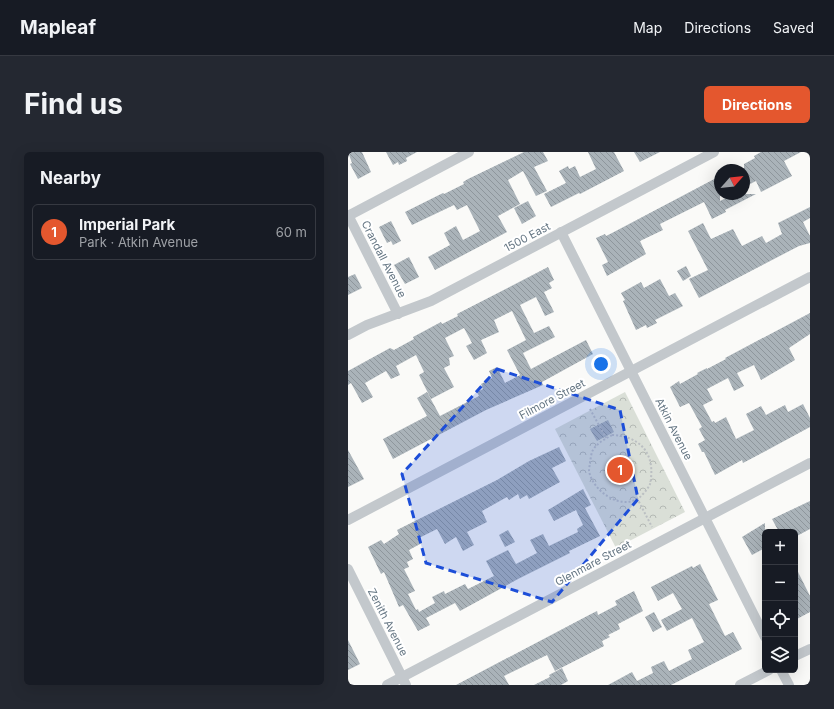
<!DOCTYPE html>
<meta charset="utf-8">
<style>
:root{--surface:#171b24;--page:#242831;--text:#f1f3f6;--muted:#9ea1a6;--line:#363941;--accent:#e4572e}
body{margin:0;font-family:Inter,sans-serif;background:var(--page);color:var(--text)}
.controls{position:absolute;right:12px;bottom:12px;display:grid;overflow:hidden;border-radius:6px;box-shadow:0 4px 16px #0002}
.controls button{width:36px;height:36px;display:grid;place-items:center;padding:0;border:0;border-bottom:1px solid var(--line);background:var(--surface);color:var(--text);font:20px sans-serif}
.compass{position:absolute;left:366px;top:12px;width:36px;height:36px;border-radius:50%;background:var(--surface);box-shadow:0 4px 16px #0002;rotate:63deg}
.you{position:absolute;left:253px;top:212px;width:14px;height:14px;margin:-10px;border:3px solid #fff;border-radius:50%;background:#1a73e8;box-shadow:0 0 0 6px #1a73e833}
.badge{display:grid;place-items:center;width:26px;height:26px;border-radius:50%;background:var(--accent);color:#fff;font-size:13px;font-weight:700}
.pin{position:absolute;translate:-50% -50%;border:2px solid #fff;box-shadow:0 1px 4px #0006}
.list{margin:0;padding:0;list-style:none}
h2{display:flex;justify-content:space-between;align-items:center;height:52px;margin:0;padding:0 16px;font-size:17px}
h2 small{font-size:13px;font-weight:400;color:var(--muted)}
.list li{display:grid;grid-template-columns:26px 1fr auto;gap:12px;align-items:center;box-sizing:border-box;height:56px;margin:0 8px 8px;padding:0 8px;border:1px solid var(--line);border-radius:6px}
.list b{display:block;font-size:15px;white-space:nowrap}
.list p{margin:0;font-size:13px;white-space:nowrap;color:var(--muted)}
.list em{font-size:13px;font-style:normal;color:var(--muted)}
.icon{flex:none;width:22px;height:22px;fill:none;stroke:currentColor;stroke-width:2;stroke-linecap:round;stroke-linejoin:round}
.map{position:relative;flex:none;width:462px;height:533px;overflow:hidden;border-radius:6px}
header{display:flex;align-items:center;gap:24px;box-sizing:border-box;height:56px;padding:0 20px;background:var(--surface);border-bottom:1px solid var(--line)}
header strong{font-size:19px}
nav{display:flex;gap:22px;margin-inline-start:auto;font-size:14px}
.intro{display:flex;align-items:center;justify-content:space-between;box-sizing:border-box;height:96px;padding:0 24px}
h1{margin:0;font-size:28px}
.button{padding:10px 18px;border-radius:6px;background:var(--accent);color:#fff;font-size:14px;font-weight:700}
main{display:flex;gap:24px;padding:0 24px}
aside{flex:1;background:var(--surface);border-radius:6px;box-shadow:0 4px 16px #0002}
.map>svg:first-child{display:block}
.park{fill:url(#park-crowns)}
.building{fill:url(#building-back-hatch)}
.lines{fill:none;stroke-linecap:round;stroke-linejoin:round}
.path{stroke:#bbbfc2;stroke-width:2;stroke-dasharray:2 2;stroke-linecap:butt}
.street{stroke:#c3c8cc;stroke-width:10}
.marked{fill:#1d4ed8;fill-opacity:0.2;stroke:#1d4ed8;stroke-width:3;stroke-dasharray:8 5;stroke-linejoin:round}
.labels{text-anchor:middle;dominant-baseline:central;stroke-width:4;stroke-linejoin:round;paint-order:stroke}
.street-label{font-size:11px;fill:#657683;stroke:#fff}
</style>
<header>
<strong>Mapleaf</strong>
<nav><a>Map</a><a>Directions</a><a>Saved</a></nav>
</header>
<div class="intro"><h1>Find us</h1><a class="button">Directions</a></div>
<main>
<aside>
<h2>Nearby<small></small></h2>
<ul class="list">
<li><span class="badge">1</span><div><b>Imperial Park</b><p>Park · Atkin Avenue</p></div><em>60 m</em></li>
</ul>
</aside>
<div class="map">
<svg width="462" height="533" viewBox="0 0 462 533">
<defs>
<pattern id="park-crowns" width="20" height="18" patternUnits="userSpaceOnUse"><rect width="20" height="18" fill="#dadfd7"/><path d="M2 6a3 3 0 1 1 6 0M12 15a3 3 0 1 1 6 0" fill="none" stroke="#b4b9b4"/></pattern>
<pattern id="building-back-hatch" width="6" height="6" patternUnits="userSpaceOnUse"><rect width="6" height="6" fill="#aab3b9"/><path d="M-1 5l2 2M0 0l6 6M5-1l2 2" fill="none" stroke="#8e969c"/></pattern>
</defs>
<rect width="100%" height="100%" fill="#fafaf8"/>
<!-- park -->
<path class="park" d="M277 240 337 360 268 396 207 277Z"/>
<!-- building -->
<g class="building">
<path d="M0 0H14L23 20 10 27 2 12 4 11Z"/>
<path d="M38 0H69L58 6 59 9 51 13 50 10 45 13Z"/>
<path d="M176 0H195L200 9 186 15 199 39 188 44 175 19 160 28 172 52 150 64 159 80 87 118 80 105 102 93 96 81 108 74 115 88 132 79 119 53 109 58 106 53 64 73 57 60 95 41 96 42 116 32 115 30 120 27Z"/>
<path d="M240 0H266L276 19 232 42 231 41 203 55 196 42 218 31 211 19 220 14 221 17 227 14 232 25 248 17Z"/>
<path d="M286 0H312L292 10Z"/>
<path d="M413 0H453L436 9 444 24 413 40 408 29 396 35V12L407 6 406 4Z"/>
<path d="M372 24V49L386 42H408L377 58 378 60 364 67 356 50 312 72 315 78 292 89 298 102 259 124 254 113 260 110 248 86 257 82 258 84 264 81Z"/>
<path d="M180 49 188 64 174 72 166 56Z"/>
<path d="M462 55V66L455 70 462 84V91L451 94 351 146 341 127 360 118 340 79 355 71 363 87 385 77 394 94 414 84 418 91 434 82 430 71Z"/>
<path d="M43 69 53 89 45 93 43 89 39 91 31 75Z"/>
<path d="M61 105 71 125 57 132 46 113Z"/>
<path d="M338 114 343 124 335 129 329 119Z"/>
<path d="M200 115 206 128 201 131 204 136 196 140 206 160 197 164 188 145 172 153 186 181 201 174 207 185 175 201 183 217 238 188 245 202 194 230 195 233 138 258 45 307 35 287 79 264 69 246 79 240 92 264 131 244 129 240 135 237 133 232 144 226 141 219 149 215 157 231 172 223 159 198 178 188 164 159 146 168 151 180 133 188 139 201 126 208 118 194 124 191 116 176 97 186 106 204 101 206 102 213 96 216 106 235 83 247 71 223 76 220 68 203 48 214 52 223 43 227 38 219 17 231 25 245 14 251 3 231 0 233V219L42 196 46 198 66 187 65 185 93 170 94 172 110 164 109 162Z"/>
<path d="M7 122 14 136 0 143V125Z"/>
<path d="M312 127 321 144 327 141 335 154 307 168 309 171 299 176 298 173 288 178 275 149 277 148 273 141 293 130 296 136Z"/>
<path d="M462 161V182L441 196 447 208 413 228 406 213 389 221 396 234 386 239 380 226 359 237 365 248 355 253 364 270 366 269 367 271 378 265 388 287 406 278 398 262 413 254 418 263 437 253 440 260 455 252 462 266V275L412 302 395 311 394 308 367 323 356 300H354L350 292 357 288 351 277 354 275 341 251 332 255 322 235 331 229 332 232 350 222 349 221 359 216V217L378 207 377 206Z"/>
<path d="M260 268 266 280 249 289 242 277Z"/>
<path d="M211 295 218 309 204 316 212 330 181 347 179 343 172 347 170 342 161 348 159 345 134 359 139 370 119 380 126 393 115 399 108 385 97 392 89 377 71 386 74 391 61 398 65 407 59 410 61 415 56 417 67 439 60 442 68 458 70 457 71 460 87 451 84 445 96 439 97 442 117 432 120 437 146 424 138 409 160 398 168 412 189 401 182 388 195 382 201 394 230 380 229 377 235 373 228 358 206 369 200 358 235 337 243 353 237 356 252 384 221 399 222 401 170 427 112 459 107 451 78 466 82 473 70 479 55 453 51 455 36 420 33 422 20 395 33 388 36 392 51 382 49 378 149 328 181 309Z"/>
<path d="M0 298 16 327 0 335Z"/>
<path d="M462 349V377L447 385V380H431L424 367Z"/>
<path d="M417 371V396L404 403 394 385Z"/>
<path d="M160 378 167 390 157 395 151 383Z"/>
<path d="M352 412 370 448 361 452 377 484 385 480 394 497 323 533H260L284 520 289 529 305 521 303 515 316 509 321 519 344 507 340 498 356 490 344 466 319 479 313 468 334 457 325 441 310 449 303 435 344 414 345 416Z"/>
<path d="M447 414 462 444V460L447 468Z"/>
<path d="M286 439 295 459 270 472 272 477 260 483 262 485 254 489 256 494 207 519 199 503 156 524 161 533H108L243 462 249 459 250 463 269 453 267 449Z"/>
<path d="M306 460 314 475 305 480 297 465Z"/>
<path d="M0 488 12 512 0 518Z"/>
<path d="M214 516 220 529 213 533H186L202 525 201 523Z"/>
</g>
<g class="lines">
<!-- path -->
<g class="path">
<path d="M242 257 258 286"/>
<path d="M264 283C290 284 306 299 303 326 303 333 300 336 295 342 278 362 245 341 241 319 241 316 242 312 242 310 243 306 243 301 245 298 249 291 257 287 264 283Z"/>
<path d="M289 346 304 375"/>
</g>
<!-- street -->
<g class="street">
<path d="M0 63 50 162"/>
<path d="M0 64 121 0"/>
<path d="M213 80 417 485"/>
<path d="M0 183 19 173 83 149 366 0"/>
<path d="M0 368 462 125"/>
<path d="M0 417 58 533"/>
<path d="M447 504 462 497"/>
<path d="M433 518 441 533"/>
<path d="M39 533 462 311"/>
<path d="M392 533 421 518"/>
</g>
</g>
<!-- marked area -->
<path class="marked" d="M149 217 272 258 290 347 204 450 78 411 54 322Z"/>
<g class="labels">
<!-- street labels -->
<g class="street-label">
<text transform="translate(179 85) rotate(-28)">1500 East</text>
<text transform="translate(36 107) rotate(63)">Crandall Avenue</text>
<text transform="translate(204 247) rotate(-28)">Filmore Street</text>
<text transform="translate(326 277) rotate(63)">Atkin Avenue</text>
<text transform="translate(245 411) rotate(-28)">Glenmare Street</text>
<text transform="translate(40 470) rotate(63)">Zenith Avenue</text>
</g>
</g>
</svg>
<div class="controls">
<button>+</button>
<button>−</button>
<button><svg class="icon" aria-label="locate" viewBox="0 0 24 24"><circle cx="12" cy="12" r="6"/><path d="M12 2v4M12 18v4M2 12h4M18 12h4"/></svg></button>
<button><svg class="icon" aria-label="layers" viewBox="0 0 24 24"><path d="M12 4l9 5-9 5-9-5zM3 14l9 5 9-5"/></svg></button>
</div>
<svg class="compass" viewBox="-18 -18 36 36"><path d="M0-13l5 13h-10z" fill="#e53935"/><path d="M0 13l5-13h-10z" fill="#9ea1a6"/></svg>
<div class="you"></div>
<div class="pin badge" style="left:272px;top:318px">1</div>
</div>
</main>
